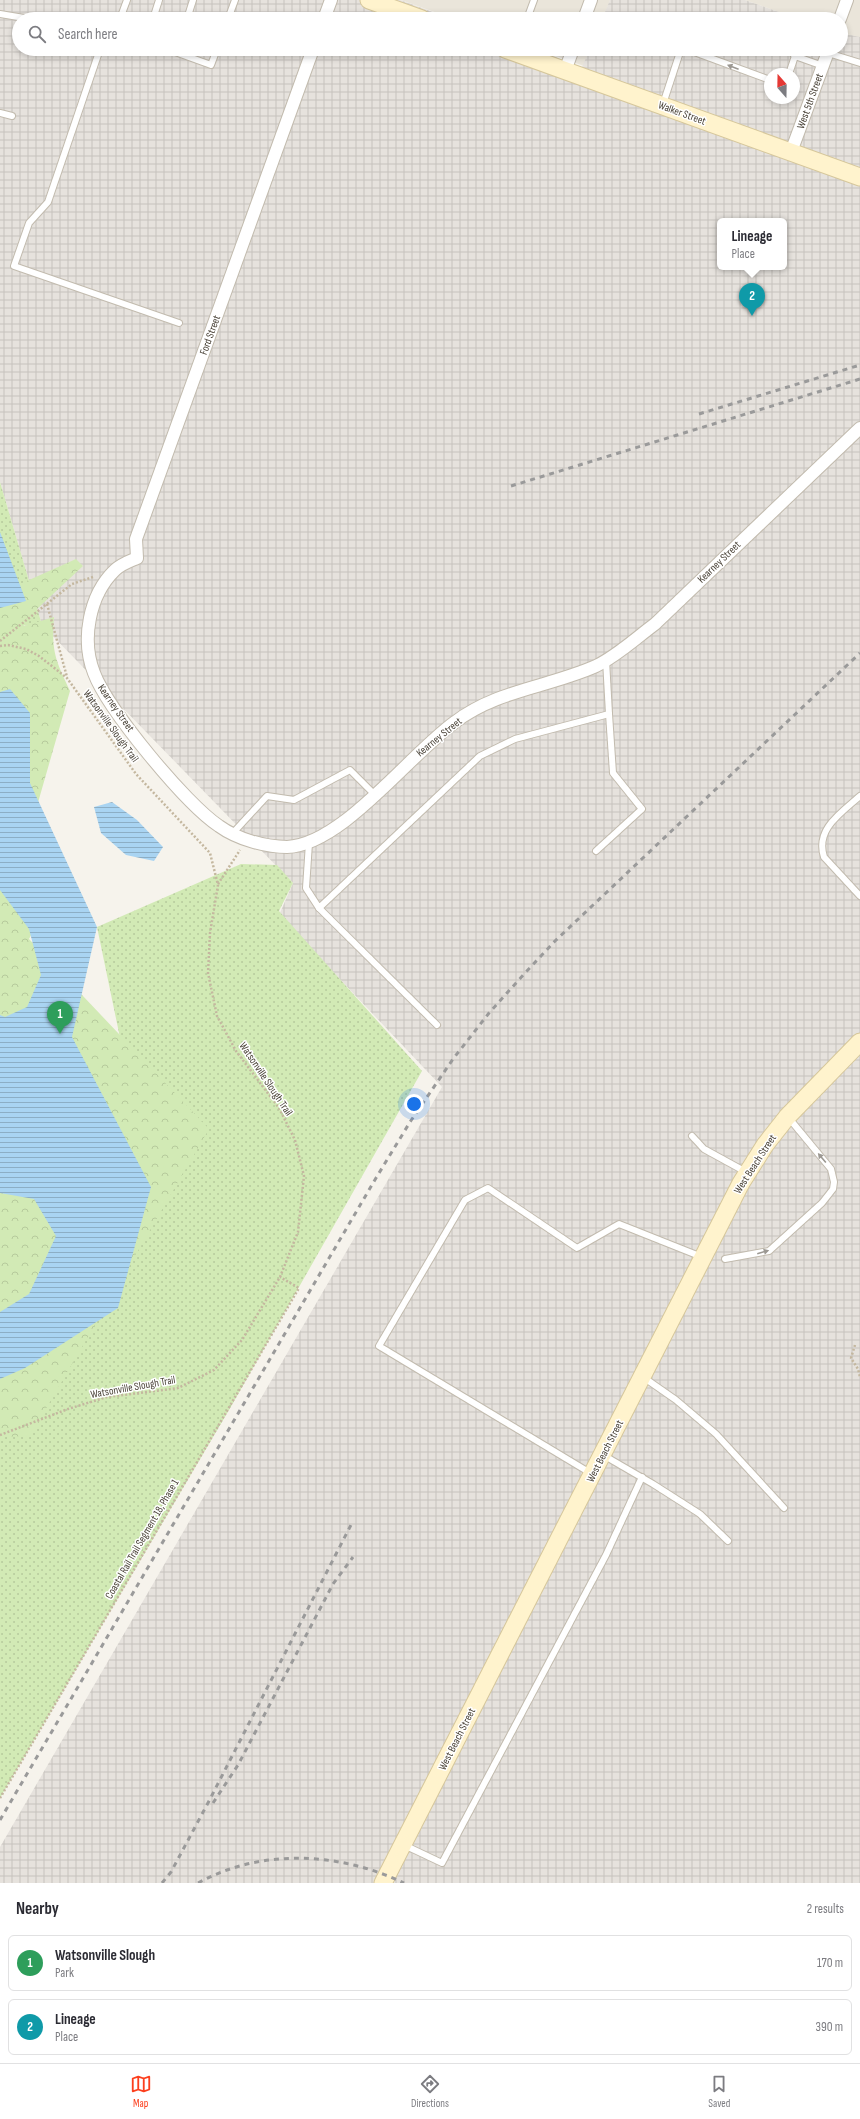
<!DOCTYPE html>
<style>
:root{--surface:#fff;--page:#f2f2f3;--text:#2b2b33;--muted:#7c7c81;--line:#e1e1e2;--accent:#fc3f1d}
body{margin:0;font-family:"Sofia Sans Condensed",sans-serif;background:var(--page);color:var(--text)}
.compass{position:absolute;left:764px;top:68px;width:36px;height:36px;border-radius:50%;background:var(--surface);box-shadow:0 2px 6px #0003;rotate:340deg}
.you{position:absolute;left:414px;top:1104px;width:14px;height:14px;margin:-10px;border:3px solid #fff;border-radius:50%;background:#1a73e8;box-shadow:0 0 0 6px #1a73e833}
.badge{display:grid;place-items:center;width:26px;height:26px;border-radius:50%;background:var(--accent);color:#fff;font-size:13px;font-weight:700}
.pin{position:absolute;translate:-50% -33px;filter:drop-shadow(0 1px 2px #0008)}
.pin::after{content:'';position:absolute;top:21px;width:14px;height:12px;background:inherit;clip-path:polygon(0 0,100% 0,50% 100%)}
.popup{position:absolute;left:717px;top:218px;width:70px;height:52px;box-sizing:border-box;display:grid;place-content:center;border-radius:6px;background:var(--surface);filter:drop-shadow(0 1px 3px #0005);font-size:13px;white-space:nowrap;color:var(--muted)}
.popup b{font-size:15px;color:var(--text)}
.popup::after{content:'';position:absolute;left:50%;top:100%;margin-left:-8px;border:8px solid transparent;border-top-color:var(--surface)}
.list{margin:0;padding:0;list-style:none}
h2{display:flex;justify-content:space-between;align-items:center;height:52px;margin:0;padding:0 16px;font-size:17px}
h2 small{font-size:13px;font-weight:400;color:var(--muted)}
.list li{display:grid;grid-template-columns:26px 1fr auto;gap:12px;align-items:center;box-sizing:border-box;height:56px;margin:0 8px 8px;padding:0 8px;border:1px solid var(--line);border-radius:6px}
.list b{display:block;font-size:15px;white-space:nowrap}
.list p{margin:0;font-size:13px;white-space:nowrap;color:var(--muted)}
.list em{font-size:13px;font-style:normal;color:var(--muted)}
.icon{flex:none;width:22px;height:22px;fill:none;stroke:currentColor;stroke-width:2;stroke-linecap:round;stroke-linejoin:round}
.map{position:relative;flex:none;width:860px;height:1883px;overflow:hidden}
.search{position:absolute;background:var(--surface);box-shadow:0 2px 6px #0003;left:12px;right:12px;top:12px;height:44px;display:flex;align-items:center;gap:10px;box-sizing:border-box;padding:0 14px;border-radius:22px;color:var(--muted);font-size:15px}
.sheet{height:180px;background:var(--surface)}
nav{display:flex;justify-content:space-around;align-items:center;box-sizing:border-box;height:56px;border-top:1px solid var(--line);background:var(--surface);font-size:11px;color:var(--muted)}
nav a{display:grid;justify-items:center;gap:2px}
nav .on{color:var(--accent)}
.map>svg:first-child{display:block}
.residential{fill:#eae5da}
.industrial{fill:url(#industrial-grid);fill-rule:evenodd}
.grass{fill:url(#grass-dots)}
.forest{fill:url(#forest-crowns)}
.water{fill:url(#water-rules)}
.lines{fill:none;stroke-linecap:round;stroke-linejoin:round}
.lane-casing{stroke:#c2bbae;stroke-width:8}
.street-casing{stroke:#c2bbae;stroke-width:14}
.secondary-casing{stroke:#d6c79b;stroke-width:19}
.path{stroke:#c4b79f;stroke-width:2.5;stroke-dasharray:2 2;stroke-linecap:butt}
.lane{stroke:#fff;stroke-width:6}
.street{stroke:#fff;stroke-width:12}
.secondary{stroke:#fff3cd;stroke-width:17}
.rail{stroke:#9a9a9a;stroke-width:3;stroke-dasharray:5 5;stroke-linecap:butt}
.oneway{fill:#9c9892}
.labels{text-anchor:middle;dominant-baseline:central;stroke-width:3;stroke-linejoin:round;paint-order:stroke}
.street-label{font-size:11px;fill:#4b4439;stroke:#fff}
</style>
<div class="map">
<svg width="860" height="1883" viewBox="0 0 860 1883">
<defs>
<pattern id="industrial-grid" width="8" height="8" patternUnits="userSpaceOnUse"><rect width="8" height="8" fill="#e6e2dd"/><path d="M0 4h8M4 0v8" fill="none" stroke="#c7c3be"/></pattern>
<pattern id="grass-dots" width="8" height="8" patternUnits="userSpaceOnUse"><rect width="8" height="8" fill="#d2eab5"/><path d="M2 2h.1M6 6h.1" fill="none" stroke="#b6ca9c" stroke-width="1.8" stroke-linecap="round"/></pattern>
<pattern id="forest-crowns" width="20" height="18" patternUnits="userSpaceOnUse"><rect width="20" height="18" fill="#d2eab5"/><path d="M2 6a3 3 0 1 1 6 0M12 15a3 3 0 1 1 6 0" fill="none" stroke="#b6ca9c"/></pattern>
<pattern id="water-rules" width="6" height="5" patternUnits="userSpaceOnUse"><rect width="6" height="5" fill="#a9d4f2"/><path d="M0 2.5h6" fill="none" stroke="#8caec5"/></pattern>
</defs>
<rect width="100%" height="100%" fill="#f6f3ec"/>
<!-- residential -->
<g class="residential">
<path d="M401 0H610L603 19H454Z"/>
<path d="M745 0H860V37L841 33V19H799Z"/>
<path d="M537 49H591L584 66Z"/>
</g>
<!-- industrial -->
<g class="industrial">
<path d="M0 0H400L452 19H19V49H534L582 67 590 49H841V33L860 37V1883H0V1847L442 1087 279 915 293 883 42 625 0 482ZM770 74H794V98H770ZM720 221H784V267H720Z"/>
<path d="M610 0H745L799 19H602Z"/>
</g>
<!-- grass -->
<g class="grass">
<path d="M0 482 42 625 7 626 0 631Z"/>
<path d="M241 864 277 865 293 883 279 911 422 1071 229 1410 0 1798V1372L151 1187 97 927Z"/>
</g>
<!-- forest -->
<path class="forest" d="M76 559 83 566 22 623 24 626 54 617C51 652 56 661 70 691L33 820 52 895 29 939 209 1129 30 1436 0 1437V593Z"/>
<!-- water -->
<g class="water">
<path d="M0 532 26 601 0 608Z"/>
<path d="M10 689 30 713V783L97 927 72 1037 151 1187 118 1308 25 1368 0 1379V1312L29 1294 56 1236 34 1199 0 1193V1015L5 1017 27 1007 41 975 29 929 0 890V692Z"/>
<path d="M112 802 137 820 163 847 154 861 126 855 101 833 94 807Z"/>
</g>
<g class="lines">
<!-- lane casing -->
<g class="lane-casing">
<g id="lane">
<path d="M0 14 30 19"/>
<path d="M120 19 127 0"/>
<path d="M153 19 159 0"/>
<path d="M187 19 193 0"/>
<path d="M228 19 235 0"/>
<path d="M527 19 534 0"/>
<path d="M693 19 694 16 704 19"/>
<path d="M100 49 48 202 29 223 14 266 179 323"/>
<path d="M176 49 175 52 211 65 217 49"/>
<path d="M686 49 770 80"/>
<path d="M788 49 795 56 823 66"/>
<path d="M828 53 860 63"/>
<path d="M789 74 795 56"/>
<path d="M663 104 681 49"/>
<path d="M0 113 12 116"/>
<path d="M860 796C841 813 815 829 824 857L860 896"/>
<path d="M232 834 267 796 294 800 350 770 375 795"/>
<path d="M309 843 306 888 319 908 480 756 515 739 609 714 606 660"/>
<path d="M596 851 642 809 613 773 609 714"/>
<path d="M319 908 437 1025"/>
<path d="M692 1136 704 1149 746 1172"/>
<path d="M725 1259 769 1251 822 1203 833 1189 834 1182 831 1169 788 1117"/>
<path d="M643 1377 676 1400 716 1434 784 1508"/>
<path d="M603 1455 653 1484 700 1514 728 1541"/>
<path d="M592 1474 379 1346 465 1200 488 1188 577 1248 619 1224 702 1257"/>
<path d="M404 1845 442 1863 606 1555 642 1477"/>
</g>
</g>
<!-- street casing -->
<g class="street-casing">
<g id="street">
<path d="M324 19 331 0"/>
<path d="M584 19 591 0"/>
<path d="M840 19 847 0"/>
<path d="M313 49 136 539 137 558C130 561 121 564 115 570 89 595 81 640 94 673 108 710 186 804 219 826 237 839 265 847 287 847 342 845 409 755 455 722 497 690 549 687 596 666 617 656 636 638 655 624L860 428"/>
<path d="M565 71 573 49"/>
<path d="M791 152 829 49"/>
</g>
</g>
<!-- secondary casing -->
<g class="secondary-casing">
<g id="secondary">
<path d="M369 0 422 19"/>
<path d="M505 49 860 177"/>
<path d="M383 1883 741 1183 765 1145 787 1117 860 1042"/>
</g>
</g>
<!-- path -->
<g class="path">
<path d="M47 604 67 677"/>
<path d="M0 641 72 584 93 577"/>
<path d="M0 646 8 645 26 649 39 656 67 678 136 774 210 853 218 885 210 933 208 973 217 1016 236 1051 279 1108 295 1140 304 1176 298 1232 280 1277 242 1340 214 1370 178 1388 107 1397 68 1409 0 1435"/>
<path d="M218 884 240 850"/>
<path d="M855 1345 851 1358 858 1369 860 1377"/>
<path d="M0 1798 299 1288 280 1277"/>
</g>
<!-- lane -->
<use href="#lane" class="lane"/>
<!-- street -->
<use href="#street" class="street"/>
<!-- secondary -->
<use href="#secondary" class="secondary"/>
<!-- rail -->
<g class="rail">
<path d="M699 414 860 365"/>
<path d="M511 486 860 379"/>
<path d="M213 1803 238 1765 333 1584 353 1557"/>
<path d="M0 1820 376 1178 410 1122 453 1059 489 1013 525 973 555 941 860 653"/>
<path d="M162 1883 171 1872 209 1801 353 1521"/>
<path d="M198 1883C262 1848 339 1852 404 1883"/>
</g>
</g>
<!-- one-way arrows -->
<defs><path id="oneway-solid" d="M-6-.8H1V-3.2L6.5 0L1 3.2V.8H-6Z"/></defs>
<g class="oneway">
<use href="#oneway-solid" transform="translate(733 67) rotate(-159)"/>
<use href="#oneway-solid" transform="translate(822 1158) rotate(-130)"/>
<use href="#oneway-solid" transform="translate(763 1252) rotate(-16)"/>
</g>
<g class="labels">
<!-- street labels -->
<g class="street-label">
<text transform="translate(810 101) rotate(-70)">West 5th Street</text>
<text transform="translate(682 113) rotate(20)">Walker Street</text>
<text transform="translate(210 335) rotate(-70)">Ford Street</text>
<text transform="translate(719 562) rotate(-44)">Kearney Street</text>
<text transform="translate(116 708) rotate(55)">Kearney Street</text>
<text transform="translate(111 726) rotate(54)">Watsonville Slough Trail</text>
<text transform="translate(439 737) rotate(-39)">Kearney Street</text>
<text transform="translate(266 1079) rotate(56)">Watsonville Slough Trail</text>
<text transform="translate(755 1164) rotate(-57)">West Beach Street</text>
<text transform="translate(133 1387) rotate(-10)">Watsonville Slough Trail</text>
<text transform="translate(605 1451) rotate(-63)">West Beach Street</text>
<text transform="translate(142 1539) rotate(-60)">Coastal Rail Trail Segment 18, Phase 1</text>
<text transform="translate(457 1739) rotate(-63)">West Beach Street</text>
</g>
</g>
</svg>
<svg class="compass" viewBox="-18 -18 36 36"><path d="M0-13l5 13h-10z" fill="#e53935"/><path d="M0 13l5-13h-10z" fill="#7c7c81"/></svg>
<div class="you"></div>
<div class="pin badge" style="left:60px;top:1034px;background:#2e9e5b">1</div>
<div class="pin badge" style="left:752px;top:316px;background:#0f9aa8">2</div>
<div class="popup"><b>Lineage</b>Place</div>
<div class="search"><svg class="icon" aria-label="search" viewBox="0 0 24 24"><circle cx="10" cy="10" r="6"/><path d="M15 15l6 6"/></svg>Search here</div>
</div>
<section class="sheet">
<h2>Nearby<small>2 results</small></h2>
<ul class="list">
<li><span class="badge" style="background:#2e9e5b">1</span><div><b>Watsonville Slough</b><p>Park</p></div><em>170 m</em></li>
<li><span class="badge" style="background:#0f9aa8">2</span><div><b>Lineage</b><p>Place</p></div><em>390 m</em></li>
</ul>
</section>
<nav>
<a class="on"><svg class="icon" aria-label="map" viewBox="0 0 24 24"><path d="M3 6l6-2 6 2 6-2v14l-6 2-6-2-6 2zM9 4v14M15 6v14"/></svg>Map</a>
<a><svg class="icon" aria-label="directions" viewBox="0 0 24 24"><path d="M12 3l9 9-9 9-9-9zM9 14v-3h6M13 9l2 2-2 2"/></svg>Directions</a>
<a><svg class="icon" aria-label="saved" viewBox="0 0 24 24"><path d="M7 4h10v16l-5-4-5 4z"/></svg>Saved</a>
</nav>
